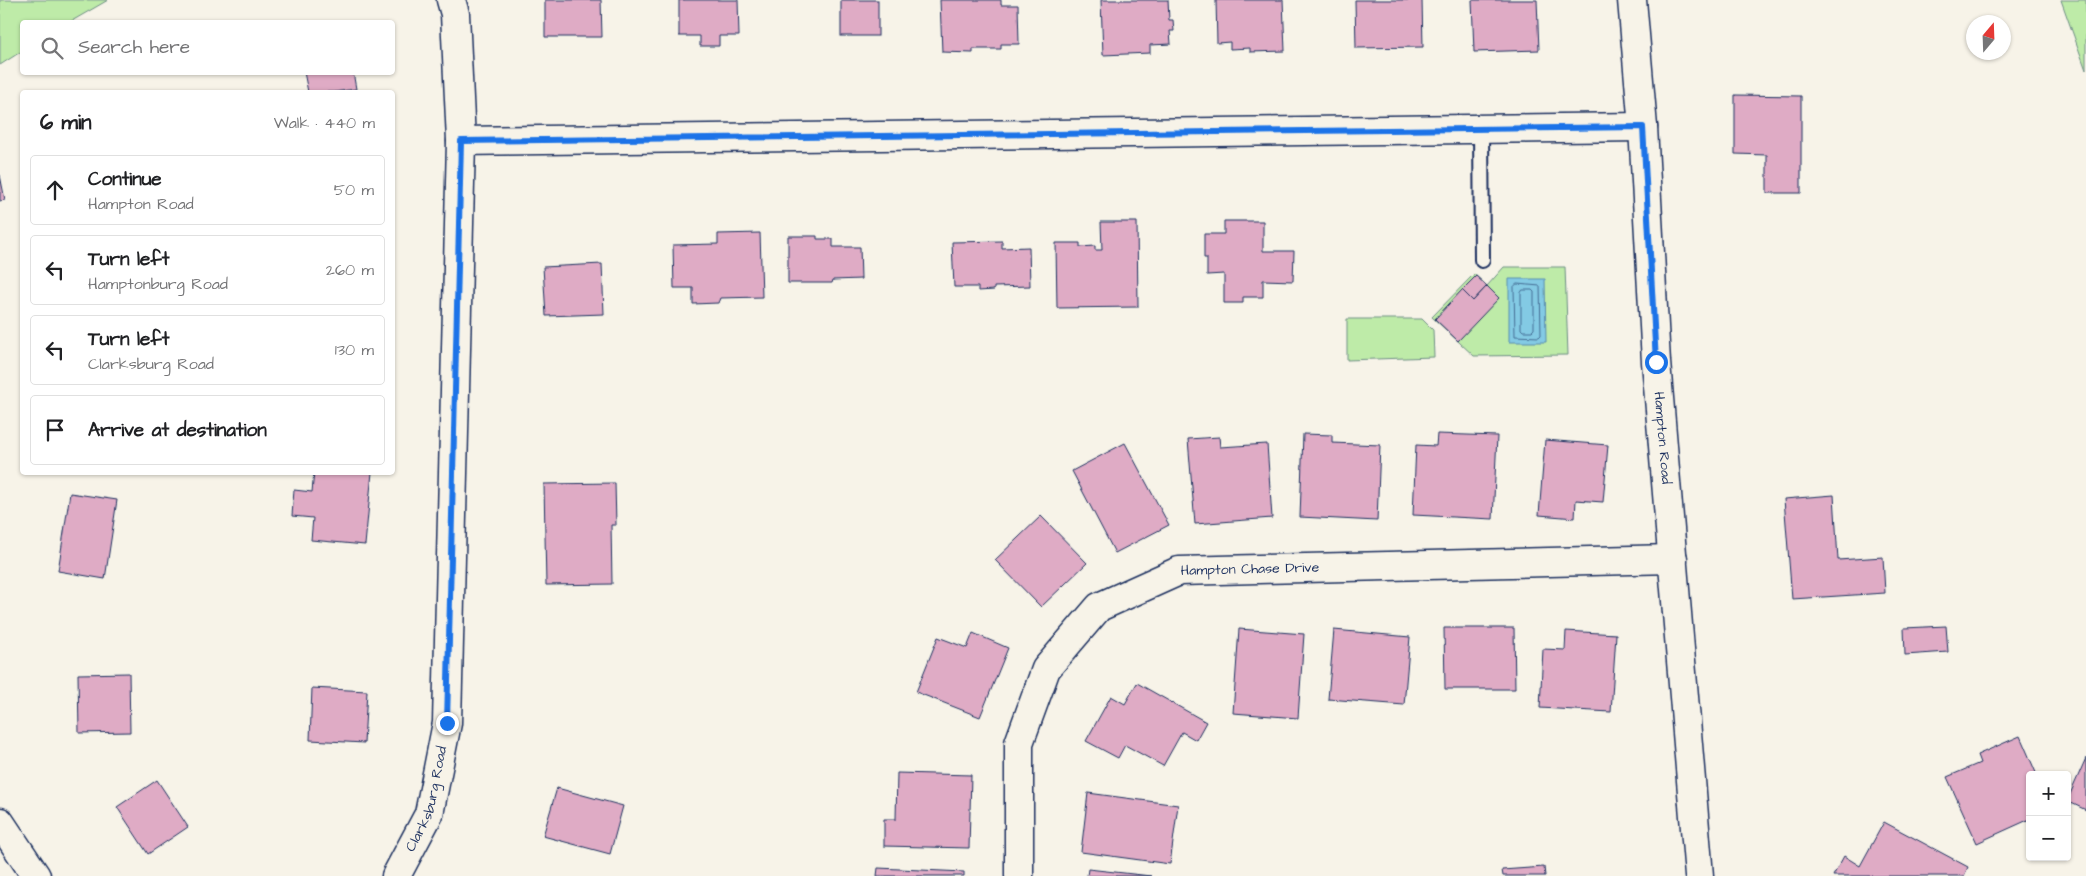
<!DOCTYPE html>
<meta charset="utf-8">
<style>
:root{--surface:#fff;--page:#f2f2f2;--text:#202124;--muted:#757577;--line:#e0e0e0}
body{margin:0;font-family:"Architects Daughter",sans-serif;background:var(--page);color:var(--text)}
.controls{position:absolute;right:15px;bottom:15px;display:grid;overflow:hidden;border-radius:5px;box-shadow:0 1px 4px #0004}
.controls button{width:45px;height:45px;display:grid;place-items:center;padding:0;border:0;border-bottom:1px solid var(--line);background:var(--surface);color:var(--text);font:25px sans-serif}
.compass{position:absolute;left:1966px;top:15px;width:45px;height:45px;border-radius:50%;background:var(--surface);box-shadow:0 1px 4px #0004;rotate:19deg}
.stop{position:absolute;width:15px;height:15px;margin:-11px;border:4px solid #1a73e8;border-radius:50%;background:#fff}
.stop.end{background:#1a73e8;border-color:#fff;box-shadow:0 1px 5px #0008}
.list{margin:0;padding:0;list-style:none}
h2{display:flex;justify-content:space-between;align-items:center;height:65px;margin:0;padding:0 20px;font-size:21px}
h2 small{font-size:16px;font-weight:400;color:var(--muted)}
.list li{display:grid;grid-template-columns:32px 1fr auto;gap:15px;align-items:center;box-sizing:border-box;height:70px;margin:0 10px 10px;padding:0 10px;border:1px solid var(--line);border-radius:5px}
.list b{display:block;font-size:19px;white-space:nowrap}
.list p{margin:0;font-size:16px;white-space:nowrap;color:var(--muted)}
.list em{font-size:16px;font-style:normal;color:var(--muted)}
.icon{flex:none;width:28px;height:28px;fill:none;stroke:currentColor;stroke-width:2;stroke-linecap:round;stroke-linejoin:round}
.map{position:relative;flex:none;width:2086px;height:876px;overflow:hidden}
.search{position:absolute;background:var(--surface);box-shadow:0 1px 4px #0004;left:20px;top:20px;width:375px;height:55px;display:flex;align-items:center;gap:12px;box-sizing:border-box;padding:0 18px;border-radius:5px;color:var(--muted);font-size:19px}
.panel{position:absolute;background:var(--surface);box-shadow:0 1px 4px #0004;left:20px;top:90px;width:375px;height:385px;border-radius:5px}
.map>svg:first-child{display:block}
.green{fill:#beeba8;stroke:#6c8d83}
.water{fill:#83cae4;stroke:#598cae}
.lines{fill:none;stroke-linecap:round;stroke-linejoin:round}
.shore{stroke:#456d94;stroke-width:1}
.building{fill:#dfabc5;stroke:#1b2f5e}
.lane-casing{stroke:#1b2f5e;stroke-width:18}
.street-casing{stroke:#1b2f5e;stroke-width:31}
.secondary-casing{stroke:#1b2f5e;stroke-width:31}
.lane{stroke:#f7f3e8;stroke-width:14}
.street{stroke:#f7f3e8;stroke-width:28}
.secondary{stroke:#f7f3e8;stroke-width:28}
.route{stroke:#1a73e8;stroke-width:6}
.labels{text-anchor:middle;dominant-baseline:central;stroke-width:5;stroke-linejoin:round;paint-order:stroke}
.street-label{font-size:14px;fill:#1b2f5e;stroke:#f7f3e8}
</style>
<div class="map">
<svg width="2086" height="876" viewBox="0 0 2086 876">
<rect width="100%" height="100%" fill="#f7f3e8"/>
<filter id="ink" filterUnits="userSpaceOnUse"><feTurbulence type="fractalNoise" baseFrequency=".02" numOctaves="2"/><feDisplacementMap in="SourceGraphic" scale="10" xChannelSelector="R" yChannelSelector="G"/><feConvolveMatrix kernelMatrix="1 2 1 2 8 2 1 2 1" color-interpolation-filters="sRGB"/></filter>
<g filter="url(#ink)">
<!-- green -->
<g class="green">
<path d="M0 0H108L70 22H22V51L0 65Z"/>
<path d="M2061 0H2086V70Z"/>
<path d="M1504 267H1565L1568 355 1474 356 1432 317 1474 274 1487 286Z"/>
<path d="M1347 319H1422L1433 330 1434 357 1347 360Z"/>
</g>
<!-- water -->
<path class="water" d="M1509 279H1545L1546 342H1509Z"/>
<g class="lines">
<!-- shore -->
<g class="shore">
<path d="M1517 284 1540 286 1541 335 1539 337 1515 336 1514 287Z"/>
<path d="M1523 290H1532L1534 292V329L1532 331H1523L1521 329V293Z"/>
</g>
</g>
<!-- building -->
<g class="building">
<path d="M545 0H601L602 37H545Z"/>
<path d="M679 0H738L739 36H719V46H700V36H679Z"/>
<rect x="841" y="0" width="37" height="36"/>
<path d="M940 0H1001V5H1018L1019 44H1001V49H973V53L942 52Z"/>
<path d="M1101 0H1168L1169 20H1173L1174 31H1170L1171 44 1150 45V53L1103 55Z"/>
<path d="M1216 0H1283L1285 51 1250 52V48L1230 49V42L1217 43Z"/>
<path d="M1355 0H1422L1423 47 1356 48Z"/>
<path d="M1472 0H1537L1539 50 1474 52Z"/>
<path d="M304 72H353L356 89 334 92H308Z"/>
<path d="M1735 95 1801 96V193H1767V155L1735 154Z"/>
<path d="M0 175 5 200 0 201Z"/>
<path d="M1224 221H1263V251H1294L1293 281 1263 280V297H1243V303H1224V274L1207 275V258H1204V234H1224Z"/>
<path d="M1101 222H1137L1138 307 1057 308 1056 243H1080V247L1095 246V250H1102Z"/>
<path d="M760 233 762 297 720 298 718 303 693 304V288H674L673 245 718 244V234Z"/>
<path d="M788 236H817V239H833V247H860L861 279 833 280 832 283H788Z"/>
<path d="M1002 241V248L1029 247 1030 286 994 287V290L978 291V287H954L952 242Z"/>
<path d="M602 264 604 314 546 316 543 267Z"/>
<path d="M1476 276 1487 286 1473 301 1462 290Z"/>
<path d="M1487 286 1499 298 1458 341 1435 319 1462 290 1473 301Z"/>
<path d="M1303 434 1332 435V443L1380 445 1377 521 1300 517Z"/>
<path d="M1437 434 1497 436 1493 519 1413 515 1416 445 1436 446Z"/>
<path d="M1219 437 1220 447 1267 444 1272 518 1195 524 1188 439Z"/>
<path d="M1545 440 1608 445 1603 502 1576 500 1575 518 1539 515Z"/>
<path d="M1125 443 1169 525 1115 553 1072 471Z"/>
<path d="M314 472H372L365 545 311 540 313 518 292 516 294 490 312 492Z"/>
<path d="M615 483 616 525H611L612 584 546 585 544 484Z"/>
<path d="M70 493 117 500 105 579 58 571Z"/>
<path d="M1834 495 1838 560 1883 557 1885 593 1792 599 1784 499Z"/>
<path d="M1041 516 1087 563 1041 607 995 560Z"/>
<path d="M1946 626 1948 652 1905 655 1904 628Z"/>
<path d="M1444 628H1514L1515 689H1445Z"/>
<path d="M1239 629 1304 634 1298 718 1233 713Z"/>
<path d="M1334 630 1410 637 1404 705 1328 699Z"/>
<path d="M1566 631 1616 634 1611 712 1540 708 1543 649 1565 650Z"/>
<path d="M973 633 1008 648 980 717 916 692 938 637 967 648Z"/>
<path d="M129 673 130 732 79 733 78 674Z"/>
<path d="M1137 683 1206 722 1196 740 1182 732 1163 766 1125 745 1118 758 1086 741 1111 696 1125 704Z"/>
<path d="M312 688 367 691 364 743 310 740Z"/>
<path d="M2020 736 2037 775H2030V819L1977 843 1947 777 1980 763 1977 755Z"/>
<path d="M2086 758V810L2067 801Z"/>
<path d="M897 773 971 775 969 848 884 846V819H896Z"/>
<path d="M157 780 188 827 148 854 117 807Z"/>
<path d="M557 788 623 806 610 854 543 836Z"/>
<path d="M1088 793 1178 805 1170 864 1081 852Z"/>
<path d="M1884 822 1968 867 1964 876H1833L1844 856 1860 866Z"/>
<path d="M1544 867 1545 876H1503L1502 870Z"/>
<path d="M878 868 964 872V876H877Z"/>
<path d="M1088 869 1151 876H1087Z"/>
</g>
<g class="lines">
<!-- lane casing -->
<g class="lane-casing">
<path id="lane" d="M1481 128 1482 260"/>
</g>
<!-- street casing -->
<g class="street-casing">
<g id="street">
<path d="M461 141 1643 127"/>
<path d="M0 822 36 876"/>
<path id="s1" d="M396 876 429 814 447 723 461 141 455 14 451 0"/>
<path id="s2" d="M1019 876V743L1046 669 1099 607 1179 571 1673 559"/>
</g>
</g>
<!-- secondary casing -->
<g class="secondary-casing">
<g id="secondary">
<path id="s3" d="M1632 0 1643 127 1656 362 1699 876"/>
</g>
</g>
<!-- lane -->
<use href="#lane" class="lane"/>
<!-- street -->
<use href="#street" class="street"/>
<!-- secondary -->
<use href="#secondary" class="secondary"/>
</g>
</g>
<g class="lines" filter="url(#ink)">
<!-- route -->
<path class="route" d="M447 723 461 141 1643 127 1656 362"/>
</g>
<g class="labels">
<!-- street labels -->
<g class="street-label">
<text stroke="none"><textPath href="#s3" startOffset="439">Hampton Road</textPath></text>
<text stroke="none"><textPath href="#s2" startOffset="452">Hampton Chase Drive</textPath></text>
<text stroke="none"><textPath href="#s1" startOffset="84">Clarksburg Road</textPath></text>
</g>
</g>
</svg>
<div class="controls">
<button>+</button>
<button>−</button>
</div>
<svg class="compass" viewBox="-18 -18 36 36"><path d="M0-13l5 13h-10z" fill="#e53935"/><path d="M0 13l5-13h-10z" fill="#757577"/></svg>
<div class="stop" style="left:1656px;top:362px"></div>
<div class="stop end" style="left:447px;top:723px"></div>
<div class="search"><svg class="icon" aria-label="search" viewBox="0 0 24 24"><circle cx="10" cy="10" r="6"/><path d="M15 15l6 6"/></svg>Search here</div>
<section class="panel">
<h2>6 min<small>Walk · 440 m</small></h2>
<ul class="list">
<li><svg class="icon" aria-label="ahead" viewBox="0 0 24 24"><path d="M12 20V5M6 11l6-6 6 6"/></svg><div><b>Continue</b><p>Hampton Road</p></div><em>50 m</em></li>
<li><svg class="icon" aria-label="left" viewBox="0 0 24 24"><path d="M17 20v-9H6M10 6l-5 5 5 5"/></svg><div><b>Turn left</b><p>Hamptonburg Road</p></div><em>260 m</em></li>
<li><svg class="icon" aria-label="left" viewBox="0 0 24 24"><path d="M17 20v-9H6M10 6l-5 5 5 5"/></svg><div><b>Turn left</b><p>Clarksburg Road</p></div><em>130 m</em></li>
<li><svg class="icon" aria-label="arrive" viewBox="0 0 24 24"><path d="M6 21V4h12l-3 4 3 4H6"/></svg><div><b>Arrive at destination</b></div></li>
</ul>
</section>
</div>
